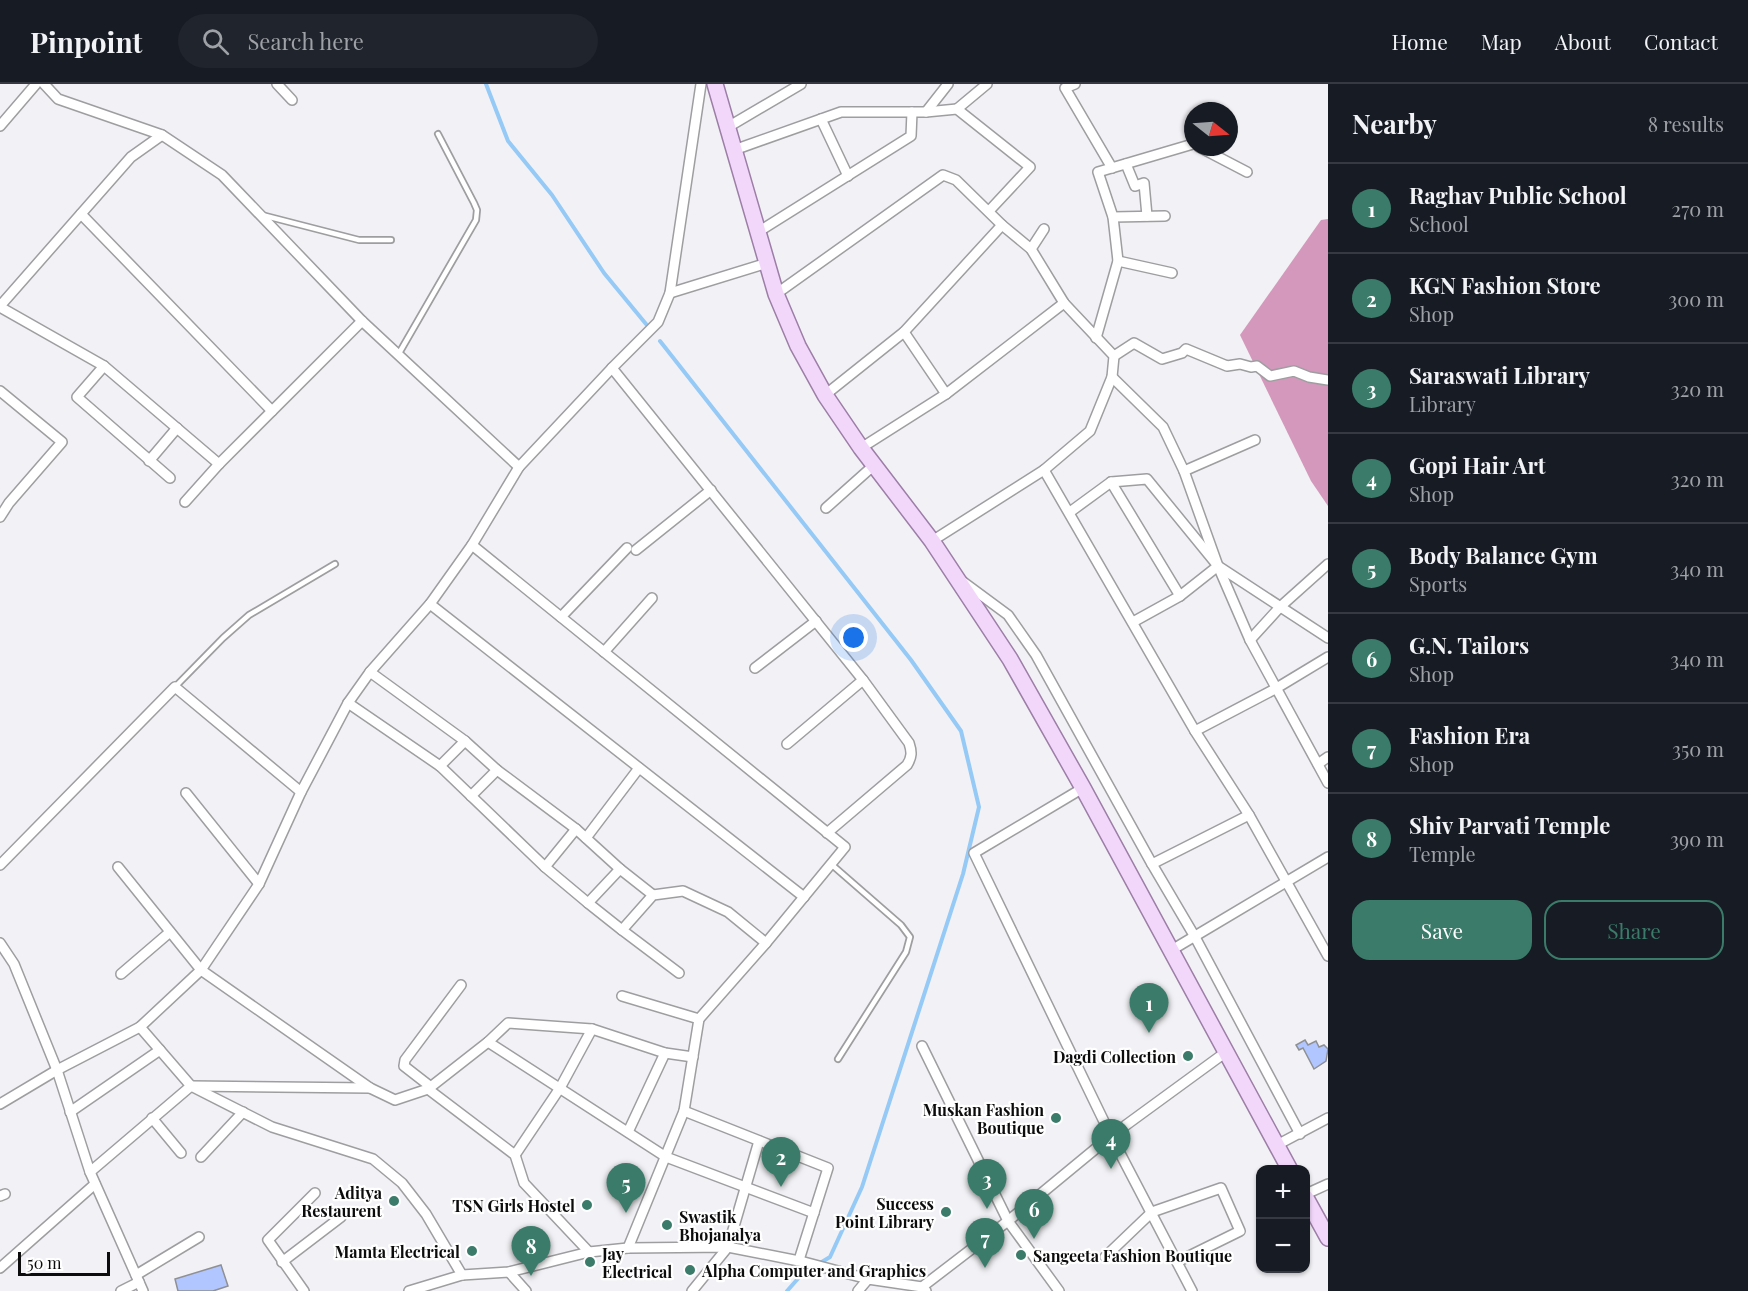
<!DOCTYPE html>
<meta charset="utf-8">
<style>
:root{--surface:#171b24;--page:#20242c;--text:#f1f3f6;--muted:#9ea1a6;--line:#363941;--accent:#3b7b69}
body{margin:0;font-family:"Playfair Display",serif;background:var(--page);color:var(--text)}
.controls{position:absolute;right:18px;bottom:18px;display:grid;overflow:hidden;border-radius:12px;box-shadow:0 2px 4px #0004}
.controls button{width:54px;height:54px;display:grid;place-items:center;padding:0;border:0;border-bottom:2px solid var(--line);background:var(--surface);color:var(--text);font:30px sans-serif}
.compass{position:absolute;left:1184px;top:18px;width:54px;height:54px;border-radius:50%;background:var(--surface);box-shadow:0 2px 4px #0004;rotate:107deg}
.scale{position:absolute;left:18px;bottom:15px;width:92px;box-sizing:border-box;padding-left:6px;border:3px solid #0c0c0d;border-top:0;font-size:16px;line-height:21px;white-space:nowrap;color:#0c0c0d;-webkit-text-stroke:4px #fff;paint-order:stroke}
.you{position:absolute;left:854px;top:554px;width:21px;height:21px;margin:-15px;border:4px solid #fff;border-radius:50%;background:#1a73e8;box-shadow:0 0 0 9px #1a73e833}
.badge{display:grid;place-items:center;width:39px;height:39px;border-radius:50%;background:var(--accent);color:#fff;font-size:20px;font-weight:700}
.pin{position:absolute;translate:-50% -50px;filter:drop-shadow(0 2px 3px #0008)}
.pin::after{content:'';position:absolute;top:32px;width:21px;height:18px;background:inherit;clip-path:polygon(0 0,100% 0,50% 100%)}
.list{margin:0;padding:0;list-style:none}
h2{display:flex;justify-content:space-between;align-items:center;height:78px;margin:0;padding:0 24px;font-size:26px}
h2 small{font-size:20px;font-weight:400;color:var(--muted)}
.list li{display:grid;grid-template-columns:39px 1fr auto;gap:18px;align-items:center;box-sizing:border-box;height:90px;padding:0 24px;border-top:2px solid var(--line)}
.list b{display:block;font-size:22px;white-space:nowrap}
.list p{margin:0;font-size:20px;white-space:nowrap;color:var(--muted)}
.list em{font-size:20px;font-style:normal;color:var(--muted)}
.actions{display:flex;gap:12px;padding:18px 24px}
.actions a{flex:1;padding:14px 0;border:2px solid var(--accent);border-radius:18px;text-align:center;font-size:21px;color:var(--accent)}
.actions .main{background:var(--accent);color:#fff}
.icon{flex:none;width:33px;height:33px;fill:none;stroke:currentColor;stroke-width:2;stroke-linecap:round;stroke-linejoin:round}
.map{position:relative;flex:none;width:1328px;height:1207px;overflow:hidden}
header{display:flex;align-items:center;gap:36px;box-sizing:border-box;height:84px;padding:0 30px;background:var(--surface);border-bottom:2px solid var(--line)}
header strong{font-size:28px}
nav{display:flex;gap:33px;margin-inline-start:auto;font-size:21px}
.search{width:420px;height:54px;background:var(--page);display:flex;align-items:center;gap:15px;box-sizing:border-box;padding:0 21px;border-radius:33px;color:var(--muted);font-size:22px}
main{display:flex}
aside{flex:1;background:var(--surface)}
.map>svg:first-child{display:block}
.forest{fill:#d398bb}
.lines{fill:none;stroke-linecap:round;stroke-linejoin:round}
.stream{stroke:#95c9f6;stroke-width:4}
.building{fill:#b1c5ff;stroke:#8e9093;stroke-width:1.5}
.service-casing{stroke:#9e9ea1;stroke-width:8}
.minor-casing{stroke:#9e9ea1;stroke-width:12}
.primary-casing{stroke:#9c7ea6;stroke-width:18}
.service{stroke:#fff;stroke-width:4.5}
.minor{stroke:#fff;stroke-width:9}
.primary{stroke:#f2d7fb;stroke-width:15}
.poi-dot{fill:#3b7b69;stroke:#fff;stroke-width:2}
.labels{text-anchor:middle;dominant-baseline:central;stroke-width:4.5;stroke-linejoin:round;paint-order:stroke}
.poi-label{font-size:16px;font-weight:bold;fill:#0c0c0d;stroke:#fff;text-anchor:end}
</style>
<header>
<strong>Pinpoint</strong>
<div class="search"><svg class="icon" aria-label="search" viewBox="0 0 24 24"><circle cx="10" cy="10" r="6"/><path d="M15 15l6 6"/></svg>Search here</div>
<nav><a>Home</a><a>Map</a><a>About</a><a>Contact</a></nav>
</header>
<main>
<div class="map">
<svg width="1328" height="1207" viewBox="0 0 1328 1207">
<rect width="100%" height="100%" fill="#f2f1f5"/>
<!-- forest -->
<path class="forest" d="M1328 135V422L1311 397 1240 251 1321 136Z"/>
<g class="lines">
<!-- stream -->
<g class="stream">
<path d="M486 0 508 57 552 111 604 189 646 240"/>
<path d="M660 257 911 576 961 647 979 723 963 790 862 1103 830 1173 802 1190 787 1207"/>
</g>
</g>
<!-- building -->
<g class="building">
<path d="M1305 956 1308 961 1316 957 1319 963 1324 961 1328 965 1326 977 1314 985 1303 964 1299 966 1296 961Z"/>
<path d="M221 1181 228 1202 213 1207H178L175 1195Z"/>
</g>
<g class="lines">
<!-- service casing -->
<g class="service-casing">
<g id="service">
<path d="M262 131 359 156H391"/>
<path d="M398 271 476 136 477 126 474 119 438 50"/>
<path d="M175 603 223 554 249 531 335 480"/>
<path d="M831 780 901 841 910 853 906 868 838 975"/>
</g>
</g>
<!-- minor casing -->
<g class="minor-casing">
<g id="minor">
<path d="M44 0 58 15 162 51"/>
<path d="M277 0 292 16"/>
<path d="M1075 0 1065 4 1112 84"/>
<path d="M957 25 987 0"/>
<path d="M926 28 948 0"/>
<path d="M821 35 848 92"/>
<path d="M0 42 36 0"/>
<path d="M728 43 801 0"/>
<path d="M1199 63 1247 88"/>
<path d="M734 66 841 28H926L957 25 1030 83 989 127"/>
<path d="M1126 80 1135 102 1144 99 1147 132"/>
<path d="M81 130 272 327"/>
<path d="M1113 133 1165 132"/>
<path d="M758 148 911 52 912 28"/>
<path d="M1031 165 1044 145"/>
<path d="M1118 177 1172 189"/>
<path d="M670 209 767 179"/>
<path d="M776 210 943 91 956 96 1002 141 1031 165 1064 219 1114 272 1112 293 1090 347 1044 386 932 457"/>
<path d="M0 222 131 73 162 51 222 91 362 237 519 383"/>
<path d="M0 223 104 282 219 380"/>
<path d="M904 248 946 310"/>
<path d="M1096 254 1118 177 1113 133 1098 88 1193 60"/>
<path d="M1114 272 1134 259 1162 275 1182 269 1186 265 1227 282 1240 280 1251 283 1257 282 1270 292 1294 287 1309 293 1328 296"/>
<path d="M104 282 77 313 170 394"/>
<path d="M612 284 863 596 787 660"/>
<path d="M1112 293 1163 343 1184 387 1218 482 1250 556 1328 699"/>
<path d="M0 307 62 358 9 419 0 433"/>
<path d="M825 311 904 248 1002 141"/>
<path d="M861 364 946 310 1064 219"/>
<path d="M149 377 177 344"/>
<path d="M1044 386 1195 647 1249 731 1328 872"/>
<path d="M1184 387 1255 356"/>
<path d="M1111 398 1180 512"/>
<path d="M185 418 219 380 362 237"/>
<path d="M826 424 873 382"/>
<path d="M1070 428 1111 398 1147 395 1218 482 1328 554"/>
<path d="M472 461 845 763 766 859 699 935 684 1027 628 1164"/>
<path d="M636 466 711 406"/>
<path d="M962 497 1008 531 1036 571 1152 780 1195 853 1300 1050"/>
<path d="M430 520 804 813"/>
<path d="M561 533 627 464"/>
<path d="M1133 538 1180 512 1218 482"/>
<path d="M1250 556 1280 523 1328 480"/>
<path d="M604 568 652 514"/>
<path d="M755 584 816 537"/>
<path d="M370 588 465 657"/>
<path d="M348 619 440 682"/>
<path d="M1195 647 1275 605 1328 573"/>
<path d="M1318 680 1328 673"/>
<path d="M497 686 465 657 440 682 545 783"/>
<path d="M1083 704 974 769 1111 1052 1192 1207"/>
<path d="M186 709 259 800"/>
<path d="M471 712 497 686 576 745"/>
<path d="M827 749 907 681C912 673 912 668 909 659L863 596"/>
<path d="M586 754 639 684"/>
<path d="M1152 780 1249 731"/>
<path d="M0 781 175 603 301 708"/>
<path d="M118 783 201 886 370 1004 395 1016 428 1005 488 958 508 939 592 945 665 969 693 973"/>
<path d="M588 819 545 783 576 745 620 785"/>
<path d="M622 846 588 819 620 785 653 811"/>
<path d="M0 859 14 880 57 986 90 1088 143 1207"/>
<path d="M1170 867 1328 773"/>
<path d="M679 889 622 846 653 811 683 807 728 828 766 859"/>
<path d="M121 890 170 848"/>
<path d="M622 912 699 935"/>
<path d="M140 943 191 1002 272 1043 373 1075 402 1099 426 1130 462 1191"/>
<path d="M488 958 666 1073 814 1129"/>
<path d="M922 962 1008 1137 1059 1207"/>
<path d="M431 1003 404 982 405 976 461 901"/>
<path d="M428 1005 515 1071 524 1099 589 1168"/>
<path d="M0 1020 57 986 140 943 201 886 259 800 301 708 348 619 370 588 430 520 472 461 519 383 612 284 658 238 670 209 701 0"/>
<path d="M684 1027 828 1084 799 1176"/>
<path d="M70 1028 160 966"/>
<path d="M152 1034 181 1069"/>
<path d="M628 1048 665 969"/>
<path d="M1277 1061 1328 1034"/>
<path d="M515 1071 560 1004 592 945"/>
<path d="M201 1073 243 1028"/>
<path d="M90 1088 191 1002 370 1004"/>
<path d="M1306 1110 1328 1100"/>
<path d="M0 1112 5 1110"/>
<path d="M1105 1173 1152 1128 1221 1104 1240 1147 1177 1178"/>
<path d="M282 1178 341 1133"/>
<path d="M0 1184 95 1100"/>
<path d="M509 1188 526 1207"/>
<path d="M136 1191 199 1153"/>
<path d="M922 1203 1008 1137 1111 1052 1226 968"/>
<path d="M121 1207 139 1198"/>
<path d="M304 1207 268 1156 315 1109"/>
<path d="M409 1207 462 1191 509 1188 589 1168 628 1164 728 1163 804 1178 868 1195 922 1203 926 1207"/>
<path d="M692 1207 728 1163 759 1057"/>
<path d="M858 1207 868 1195"/>
</g>
</g>
<!-- primary casing -->
<g class="primary-casing">
<g id="primary">
<path d="M715 0 776 210 798 262 825 311 861 364 932 457 1010 575 1083 704 1290 1086"/>
<path d="M1306 1114 1328 1154"/>
</g>
</g>
<!-- service -->
<use href="#service" class="service"/>
<!-- minor -->
<use href="#minor" class="minor"/>
<!-- primary -->
<use href="#primary" class="primary"/>
</g>
<!-- markers -->
<g class="poi-dot">
<circle cx="1188" cy="972" r="6"/>
<circle cx="1056" cy="1034" r="6"/>
<circle cx="394" cy="1117" r="6"/>
<circle cx="587" cy="1121" r="6"/>
<circle cx="946" cy="1128" r="6"/>
<circle cx="667" cy="1141" r="6"/>
<circle cx="472" cy="1167" r="6"/>
<circle cx="1021" cy="1171" r="6"/>
<circle cx="590" cy="1178" r="6"/>
<circle cx="690" cy="1186" r="6"/>
</g>
<g class="labels">
<!-- poi labels -->
<g class="poi-label">
<text x="1176" y="972">Dagdi Collection</text>
<text x="1044" y="1025">Muskan Fashion<tspan x="1044" dy="18">Boutique</tspan></text>
<text x="382" y="1108">Aditya<tspan x="382" dy="18">Restaurent</tspan></text>
<text x="934" y="1119">Success<tspan x="934" dy="18">Point Library</tspan></text>
<text x="575" y="1121">TSN Girls Hostel</text>
<text x="679" y="1132" text-anchor="start">Swastik<tspan x="679" dy="18">Bhojanalya</tspan></text>
<text x="460" y="1167">Mamta Electrical</text>
<text x="602" y="1169" text-anchor="start">Jay<tspan x="602" dy="18">Electrical</tspan></text>
<text x="1033" y="1171" text-anchor="start">Sangeeta Fashion Boutique</text>
<text x="702" y="1186" text-anchor="start">Alpha Computer and Graphics</text>
</g>
</g>
</svg>
<div class="controls">
<button>+</button>
<button>−</button>
</div>
<svg class="compass" viewBox="-18 -18 36 36"><path d="M0-13l5 13h-10z" fill="#e53935"/><path d="M0 13l5-13h-10z" fill="#9ea1a6"/></svg>
<div class="scale">50 m</div>
<div class="you"></div>
<div class="pin badge" style="left:1149px;top:949px">1</div>
<div class="pin badge" style="left:781px;top:1103px">2</div>
<div class="pin badge" style="left:987px;top:1125px">3</div>
<div class="pin badge" style="left:1111px;top:1085px">4</div>
<div class="pin badge" style="left:626px;top:1129px">5</div>
<div class="pin badge" style="left:1034px;top:1155px">6</div>
<div class="pin badge" style="left:985px;top:1184px">7</div>
<div class="pin badge" style="left:531px;top:1192px">8</div>
</div>
<aside>
<h2>Nearby<small>8 results</small></h2>
<ul class="list">
<li><span class="badge">1</span><div><b>Raghav Public School</b><p>School</p></div><em>270 m</em></li>
<li><span class="badge">2</span><div><b>KGN Fashion Store</b><p>Shop</p></div><em>300 m</em></li>
<li><span class="badge">3</span><div><b>Saraswati Library</b><p>Library</p></div><em>320 m</em></li>
<li><span class="badge">4</span><div><b>Gopi Hair Art</b><p>Shop</p></div><em>320 m</em></li>
<li><span class="badge">5</span><div><b>Body Balance Gym</b><p>Sports</p></div><em>340 m</em></li>
<li><span class="badge">6</span><div><b>G.N. Tailors</b><p>Shop</p></div><em>340 m</em></li>
<li><span class="badge">7</span><div><b>Fashion Era</b><p>Shop</p></div><em>350 m</em></li>
<li><span class="badge">8</span><div><b>Shiv Parvati Temple</b><p>Temple</p></div><em>390 m</em></li>
</ul>
<div class="actions"><a class="main">Save</a><a>Share</a></div>
</aside>
</main>
